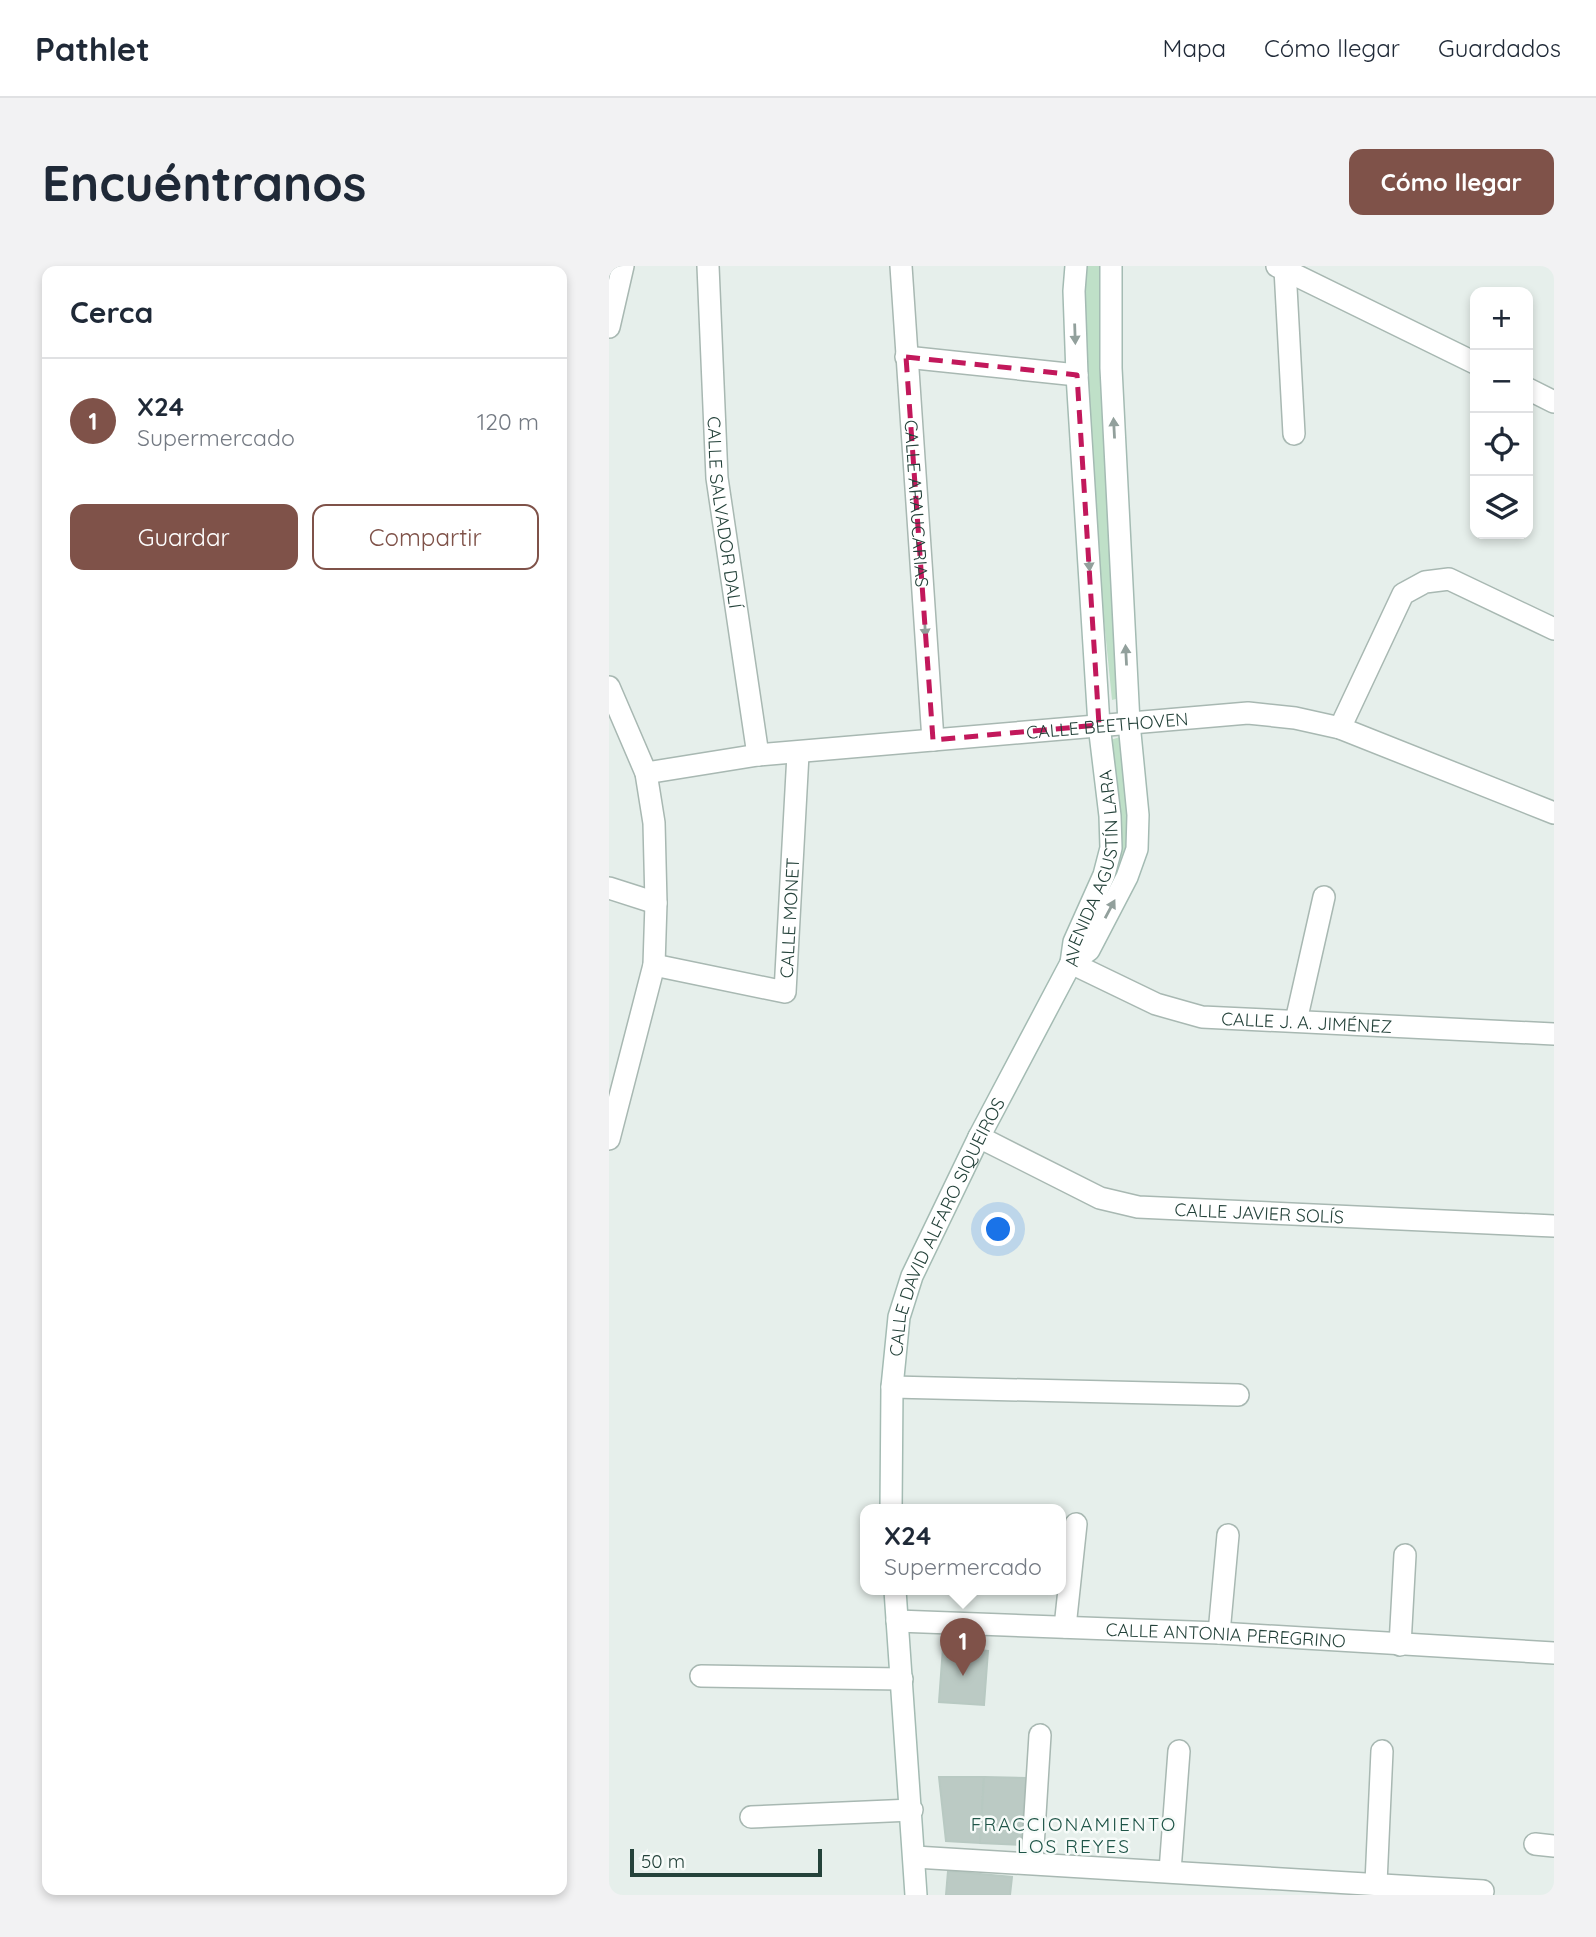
<!DOCTYPE html>
<html lang="es">
<meta charset="utf-8">
<style>
:root{--surface:#fff;--page:#f2f2f3;--text:#1f2937;--muted:#747a83;--line:#e0e1e3;--accent:#7f5249}
body{margin:0;font-family:Quicksand,sans-serif;background:var(--page);color:var(--text)}
.controls{position:absolute;right:21px;top:21px;display:grid;overflow:hidden;border-radius:14px;box-shadow:0 4px 10px #0003}
.controls button{width:63px;height:63px;display:grid;place-items:center;padding:0;border:0;border-bottom:2px solid var(--line);background:var(--surface);color:var(--text);font:35px sans-serif}
.scale{position:absolute;left:21px;bottom:18px;width:192px;box-sizing:border-box;padding-left:7px;border:4px solid #24423a;border-top:0;font-size:19px;line-height:24px;white-space:nowrap;color:#24423a;-webkit-text-stroke:5px #f7fbf9;paint-order:stroke}
.you{position:absolute;left:390px;top:964px;width:24px;height:24px;margin:-18px;border:5px solid #fff;border-radius:50%;background:#1a73e8;box-shadow:0 0 0 10px #1a73e833}
.badge{display:grid;place-items:center;width:46px;height:46px;border-radius:50%;background:var(--accent);color:#fff;font-size:23px;font-weight:700}
.pin{position:absolute;translate:-50% -58px;filter:drop-shadow(0 2px 4px #0008)}
.pin::after{content:'';position:absolute;top:37px;width:24px;height:21px;background:inherit;clip-path:polygon(0 0,100% 0,50% 100%)}
.popup{position:absolute;left:251px;top:1238px;width:206px;height:91px;box-sizing:border-box;display:grid;place-content:center;border-radius:14px;background:var(--surface);filter:drop-shadow(0 2px 5px #0005);font-size:23px;white-space:nowrap;color:var(--muted)}
.popup b{font-size:26px;color:var(--text)}
.popup::after{content:'';position:absolute;left:50%;top:100%;margin-left:-14px;border:14px solid transparent;border-top-color:var(--surface)}
.list{margin:0;padding:0;list-style:none}
h2{display:flex;justify-content:space-between;align-items:center;height:91px;margin:0;padding:0 28px;font-size:30px}
h2 small{font-size:23px;font-weight:400;color:var(--muted)}
.list li{display:grid;grid-template-columns:46px 1fr auto;gap:21px;align-items:center;box-sizing:border-box;height:126px;padding:0 28px;border-top:2px solid var(--line)}
.list b{display:block;font-size:26px;white-space:nowrap}
.list p{margin:0;font-size:23px;white-space:nowrap;color:var(--muted)}
.list em{font-size:23px;font-style:normal;color:var(--muted)}
.actions{display:flex;gap:14px;padding:21px 28px}
.actions a{flex:1;padding:16px 0;border:2px solid var(--accent);border-radius:14px;text-align:center;font-size:24px;color:var(--accent)}
.actions .main{background:var(--accent);color:#fff}
.icon{flex:none;width:38px;height:38px;fill:none;stroke:currentColor;stroke-width:2;stroke-linecap:round;stroke-linejoin:round}
.map{position:relative;flex:none;width:945px;height:1629px;overflow:hidden;border-radius:14px}
header{display:flex;align-items:center;gap:42px;box-sizing:border-box;height:98px;padding:0 35px;background:var(--surface);border-bottom:2px solid var(--line)}
header strong{font-size:33px}
nav{display:flex;gap:38px;margin-inline-start:auto;font-size:24px}
.intro{display:flex;align-items:center;justify-content:space-between;box-sizing:border-box;height:168px;padding:0 42px}
h1{margin:0;font-size:49px}
.button{padding:18px 32px;border-radius:14px;background:var(--accent);color:#fff;font-size:24px;font-weight:700}
main{display:flex;gap:42px;padding:0 42px}
aside{flex:1;background:var(--surface);border-radius:14px;box-shadow:0 4px 10px #0003}
.map>svg:first-child{display:block}
.green{fill:#bfe0c8}
.building{fill:#bbcac4;stroke:#b8c9c2;stroke-width:2}
.lines{fill:none;stroke-linecap:round;stroke-linejoin:round}
.minor-casing{stroke:#a8b8b2;stroke-width:24}
.tertiary-casing{stroke:#a8b8b2;stroke-width:24}
.secondary-casing{stroke:#a4bbb3;stroke-width:24}
.minor{stroke:#fff;stroke-width:21}
.tertiary{stroke:#fff;stroke-width:21}
.secondary{stroke:#fff;stroke-width:21}
.oneway{fill:#92a09c}
.marked{fill:none;stroke:#c2185b;stroke-width:5;stroke-dasharray:14 9;stroke-linejoin:round}
.labels{text-anchor:middle;dominant-baseline:central;stroke-width:5;stroke-linejoin:round;paint-order:stroke}
.street-label{font-size:18px;fill:#24423a;stroke:#f7fbf9}
.neighbourhood-label{font-size:19px;letter-spacing:2px;fill:#1f5548;stroke:#f7fbf9}
</style>
<header>
<strong>Pathlet</strong>
<nav><a>Mapa</a><a>Cómo llegar</a><a>Guardados</a></nav>
</header>
<div class="intro"><h1>Encuéntranos</h1><a class="button">Cómo llegar</a></div>
<main>
<aside>
<h2>Cerca<small></small></h2>
<ul class="list">
<li><span class="badge">1</span><div><b>X24</b><p>Supermercado</p></div><em>120 m</em></li>
</ul>
<div class="actions"><a class="main">Guardar</a><a>Compartir</a></div>
</aside>
<div class="map">
<svg width="945" height="1629" viewBox="0 0 945 1629">
<rect width="100%" height="100%" fill="#e6efeb"/>
<!-- green -->
<g class="green">
<path d="M476 0H494L490 84 497 223 522 429 503 434 482 224 477 82Z"/>
<path d="M511 471 523 584 485 656 494 612 498 475Z"/>
</g>
<!-- building -->
<g class="building">
<path d="M334 1381 379 1385 375 1439 330 1436Z"/>
<path d="M330 1511H375L371 1577 337 1575Z"/>
<path d="M375 1511 417 1512 412 1579 371 1577Z"/>
<path d="M339 1605 403 1611 401 1629H337Z"/>
</g>
<g class="lines">
<!-- minor casing -->
<g class="minor-casing">
<g id="minor">
<path id="s1" d="M99 0 108 212 149 489"/>
<path id="s2" d="M292 0 324 474"/>
<path d="M668 0 866 97"/>
<path d="M676 3 685 168"/>
<path d="M297 91 468 109"/>
<path d="M919 123 945 136"/>
<path d="M731 462 794 328 816 316 840 313 945 363"/>
<path id="s3" d="M37 507 149 489 639 447 686 452 731 462 945 547"/>
<path d="M0 622 47 637"/>
<path id="s4" d="M462 697 547 738 593 751 945 768"/>
<path id="s5" d="M45 699 176 726 189 488"/>
<path d="M687 755 715 631"/>
<path id="s6" d="M370 871 491 932 529 941 945 960"/>
<path d="M283 1121 629 1129"/>
<path id="s7" d="M288 1355 610 1367 945 1387"/>
<path d="M456 1361 467 1258"/>
<path d="M610 1367 619 1269"/>
<path d="M791 1379 796 1289"/>
<path d="M92 1410 293 1413"/>
<path d="M142 1551 303 1544"/>
<path d="M926 1578 945 1580"/>
<path d="M306 1591 874 1625"/>
<path d="M423 1597 431 1469"/>
<path d="M561 1605 570 1485"/>
<path d="M767 1617 773 1485"/>
</g>
</g>
<!-- tertiary casing -->
<g class="tertiary-casing">
<g id="tertiary">
<path d="M0 61 14 0"/>
<path d="M0 421 37 507 45 557 47 637 45 699 0 873"/>
</g>
</g>
<!-- secondary casing -->
<g class="secondary-casing">
<g id="secondary">
<path d="M462 697 480 684 518 611 528 583 529 549 520 457 502 102V0"/>
<path id="s8" d="M282 1244 283 1121 290 1051 303 1010 370 871 462 697 465 676 495 609 502 582 501 550 490 459 468 109 465 25 467 0"/>
<path d="M286 1324 307 1629"/>
</g>
</g>
<!-- minor -->
<use href="#minor" class="minor"/>
<!-- tertiary -->
<use href="#tertiary" class="tertiary"/>
<!-- secondary -->
<use href="#secondary" class="secondary"/>
</g>
<!-- one-way arrows -->
<defs><path id="oneway-solid" d="M-6-.8H1V-3.2L6.5 0L1 3.2V.8H-6Z" transform="scale(1.75)"/></defs>
<g class="oneway">
<use href="#oneway-solid" transform="translate(466 68) rotate(88)"/>
<use href="#oneway-solid" transform="translate(505 162) rotate(-93)"/>
<use href="#oneway-solid" transform="translate(480 295) rotate(86)"/>
<use href="#oneway-solid" transform="translate(316 361) rotate(86)"/>
<use href="#oneway-solid" transform="translate(517 389) rotate(-93)"/>
<use href="#oneway-solid" transform="translate(501 643) rotate(-62)"/>
</g>
<!-- marked area -->
<path class="marked" d="M297 91 468 109 490 459 324 474Z"/>
<g class="labels">
<!-- street labels -->
<g class="street-label">
<text stroke="none"><textPath href="#s2" startOffset="238">CALLE ARAUCARIAS</textPath></text>
<text stroke="none"><textPath href="#s1" startOffset="247">CALLE SALVADOR DALÍ</textPath></text>
<text stroke="none"><textPath href="#s3" startOffset="464">CALLE BEETHOVEN</textPath></text>
<text stroke="none"><textPath href="#s8" startOffset="686">AVENIDA AGUSTÍN LARA</textPath></text>
<text stroke="none"><textPath href="#s5" startOffset="208">CALLE MONET</textPath></text>
<text stroke="none"><textPath href="#s4" startOffset="247">CALLE J. A. JIMÉNEZ</textPath></text>
<text stroke="none"><textPath href="#s6" startOffset="296">CALLE JAVIER SOLÍS</textPath></text>
<text stroke="none"><textPath href="#s8" startOffset="294">CALLE DAVID ALFARO SIQUEIROS</textPath></text>
<text stroke="none"><textPath href="#s7" startOffset="329">CALLE ANTONIA PEREGRINO</textPath></text>
</g>
<!-- neighbourhood labels -->
<g class="neighbourhood-label">
<text x="465" y="1558">FRACCIONAMIENTO<tspan x="465" dy="22">LOS REYES</tspan></text>
</g>
</g>
</svg>
<div class="controls">
<button>+</button>
<button>−</button>
<button><svg class="icon" aria-label="locate" viewBox="0 0 24 24"><circle cx="12" cy="12" r="6"/><path d="M12 2v4M12 18v4M2 12h4M18 12h4"/></svg></button>
<button><svg class="icon" aria-label="layers" viewBox="0 0 24 24"><path d="M12 4l9 5-9 5-9-5zM3 14l9 5 9-5"/></svg></button>
</div>
<div class="scale">50 m</div>
<div class="you"></div>
<div class="pin badge" style="left:354px;top:1410px">1</div>
<div class="popup"><b>X24</b>Supermercado</div>
</div>
</main>
